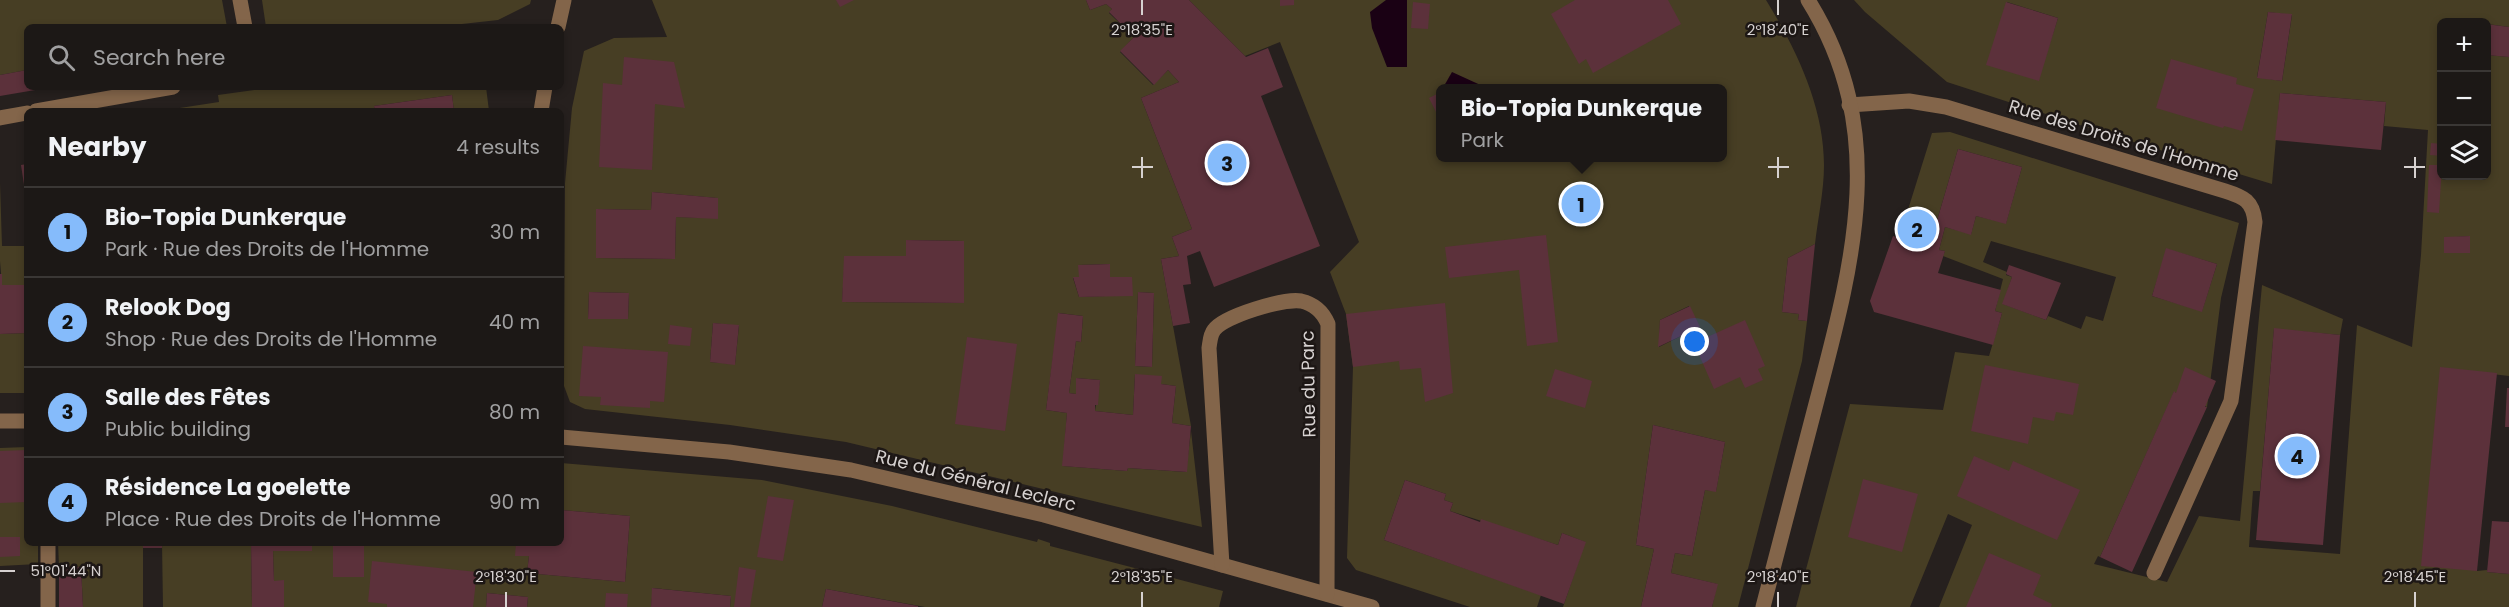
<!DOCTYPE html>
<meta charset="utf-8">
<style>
:root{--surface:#1c1816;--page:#25211f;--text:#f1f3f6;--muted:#a0a0a1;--line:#3a3735;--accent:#85bbfb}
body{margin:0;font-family:Poppins,sans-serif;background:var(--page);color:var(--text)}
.controls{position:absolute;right:18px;top:18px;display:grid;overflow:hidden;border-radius:9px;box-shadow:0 3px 9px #0003}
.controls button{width:54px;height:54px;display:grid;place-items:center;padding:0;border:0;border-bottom:2px solid var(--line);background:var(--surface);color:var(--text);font:30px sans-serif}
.you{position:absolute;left:1695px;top:342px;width:21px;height:21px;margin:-15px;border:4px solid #fff;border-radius:50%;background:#1a73e8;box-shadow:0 0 0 9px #1a73e833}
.badge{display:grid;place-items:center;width:39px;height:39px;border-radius:50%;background:var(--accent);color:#111;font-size:20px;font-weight:700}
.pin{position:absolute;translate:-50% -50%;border:3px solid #fff;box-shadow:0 2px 6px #0006}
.popup{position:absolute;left:1436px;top:84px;width:291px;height:78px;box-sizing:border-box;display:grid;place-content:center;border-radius:9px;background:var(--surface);filter:drop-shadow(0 2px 4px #0005);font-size:20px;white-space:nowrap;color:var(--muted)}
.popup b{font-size:22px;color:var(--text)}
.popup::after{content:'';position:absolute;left:50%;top:100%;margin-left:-12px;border:12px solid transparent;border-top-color:var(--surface)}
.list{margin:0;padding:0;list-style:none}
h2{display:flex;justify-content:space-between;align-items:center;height:78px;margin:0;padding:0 24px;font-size:26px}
h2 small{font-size:20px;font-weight:400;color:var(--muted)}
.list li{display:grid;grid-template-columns:39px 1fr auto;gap:18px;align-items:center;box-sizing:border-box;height:90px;padding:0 24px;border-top:2px solid var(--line)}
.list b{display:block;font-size:22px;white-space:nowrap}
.list p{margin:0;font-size:20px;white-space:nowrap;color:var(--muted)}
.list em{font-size:20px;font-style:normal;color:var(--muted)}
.icon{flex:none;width:33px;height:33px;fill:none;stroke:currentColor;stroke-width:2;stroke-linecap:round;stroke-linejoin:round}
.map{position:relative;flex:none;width:2509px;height:607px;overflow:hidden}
.search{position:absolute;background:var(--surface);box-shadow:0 3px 9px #0003;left:24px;top:24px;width:540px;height:66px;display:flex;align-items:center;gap:15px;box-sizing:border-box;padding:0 21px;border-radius:9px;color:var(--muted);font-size:22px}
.panel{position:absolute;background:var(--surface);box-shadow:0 3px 9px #0003;left:24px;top:108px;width:540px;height:438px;border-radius:9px}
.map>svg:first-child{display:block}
.green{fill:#473e24;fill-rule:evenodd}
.water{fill:#1a0114}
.building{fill:#5c313b}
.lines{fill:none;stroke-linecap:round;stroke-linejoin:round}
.minor{stroke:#83654a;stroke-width:15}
.ticks{fill:none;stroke:#d6d1d0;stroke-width:2}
.labels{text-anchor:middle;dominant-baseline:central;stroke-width:5;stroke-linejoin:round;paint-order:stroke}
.street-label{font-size:18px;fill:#d6d1d0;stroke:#1d1715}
.ticks-label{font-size:15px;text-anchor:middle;fill:#d6d1d0;stroke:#1d1715;stroke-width:5;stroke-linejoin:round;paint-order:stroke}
</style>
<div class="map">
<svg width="2509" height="607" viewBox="0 0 2509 607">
<rect width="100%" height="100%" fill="#26201e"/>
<!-- green -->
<g class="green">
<path d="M0 0H222L227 27H27V70L0 75Z"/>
<path d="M262 0H531L530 4 498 20 435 27H266Z"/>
<path d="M652 0H1086L1090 10 1106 4 1112 9 1109 13 1134 37 1120 52 1153 85 1168 70 1179 82 1141 98 1192 229 1172 237 1179 256 1161 259 1191 426 1172 423 1176 386 1161 384 1135 374 1133 415 1095 411 1100 380 1076 378V394L1069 393 1076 341 1081 342 1083 316 1059 313 1046 410 1067 413 1063 466 1127 471 1128 468 1186 472 1191 431 1202 527 846 442 730 425 585 409 570 402 564 386 565 183 572 108 584 51 614 38 667 37ZM652 192 717 198V218L676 217 675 259 596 258V209L651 210ZM907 240 964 241V303L842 302 845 256H906ZM1109 264 1110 277H1132V295L1079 297 1073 278 1079 277V265ZM589 292 629 293 628 319 588 318ZM1138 292 1154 293 1152 367 1135 366ZM713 323 739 326 735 364 710 362Z"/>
<path d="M1189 0H1766C1796 49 1824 106 1824 165 1824 191 1818 218 1815 244L1788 258 1782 312 1799 314 1798 320 1807 321 1802 361 1738 607H1712L1717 584 1671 573 1675 553 1692 556 1705 490 1716 491 1725 442 1653 425 1636 545 1654 549 1641 607H1563L1585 542 1562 533 1558 545 1450 511 1453 503 1444 500 1446 494 1405 480 1384 540 1541 595 1537 607H1470L1356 570 1347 558 1353 367 1346 314 1330 272 1359 242 1280 42 1245 56ZM1440 88H1722V158H1440ZM1689 306 1699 327 1659 347 1660 320Z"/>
<path d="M1854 0H2509V27L2487 24 2486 22H2442V176H2486L2487 55 2509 57V376L2441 368 2477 571 2487 570V572L2509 574V607H1939L1972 525 1948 514 1910 607H1796L1850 404 1943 410 1955 352 1989 356 2002 313 1995 311 2003 279 1943 256 1945 251 1939 250 1945 227 1971 234 1976 216 2006 223 2022 167 1958 149 1936 224 1906 216 1932 133 1950 132 2239 223 2221 298 2207 407 2174 392 2100 557 2098 556 2094 564 2167 582 2199 516 2240 521 2262 285 2343 319 2340 335 2274 329 2260 491H2253L2249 547 2340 554 2357 325 2412 347 2421 255 2428 130 2384 126 2386 102 2280 93 2272 184 2117 137 1947 82 1865 12ZM2007 2 2058 18 2038 80ZM2268 12 2292 15 2282 81 2257 77ZM2469 236 2470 253H2445L2444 238ZM1991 241 2116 277 2103 321 2086 316 2081 329 2048 316 2046 320 2003 304 2012 277 2006 275 2007 272 1983 262ZM2167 249 2217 264 2202 311 2152 296Z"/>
<path d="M275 87H486L489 111H454L452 95 374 106 375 111H160L219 102 218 95Z"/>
<path d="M0 183 2 246H27V285H2L0 261Z"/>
<path d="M27 333V393H0V334Z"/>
<path d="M27 447V543H38V564L0 566V448Z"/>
<path d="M561 463 762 480 892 506 1037 542 1038 539 1050 543V546L1223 591 1219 607H925L826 589 822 607H730L731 596 653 588 651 607H527L528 597 487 593 486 607H284L274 581 273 551 312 543H516V555L529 556 527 573 625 582 630 516 561 510Z"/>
<path d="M58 543H143V607H83L81 567 59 566Z"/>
<path d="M162 543H251L252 607H163Z"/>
</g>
<!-- water -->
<g class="water">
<path d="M1386 0H1407V67H1387L1372 28 1370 12Z"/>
<path d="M1452 72 1487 88H1446L1444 86Z"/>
</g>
<!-- building -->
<g class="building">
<path d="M836 0H854L840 7Z"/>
<path d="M1086 0H1189L1246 57 1268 48 1283 87 1261 96 1320 246 1214 287 1200 251 1187 256 1191 284 1183 285 1190 323 1173 326 1161 259 1179 256 1172 237 1192 229 1141 98 1179 82 1168 70 1154 85 1120 51 1134 37 1109 12 1112 9 1106 4 1090 10Z"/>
<path d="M1280 0H1294V5L1280 6Z"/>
<path d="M1575 0H1668L1681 24 1593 73 1586 59 1579 64 1551 14Z"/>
<path d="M1413 2 1430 4 1428 29 1411 28Z"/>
<path d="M2006 2 2058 18 2039 81 1986 65Z"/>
<path d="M2268 12 2292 14 2282 81 2257 78Z"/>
<path d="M2486 24 2509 27V57L2486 55Z"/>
<path d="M624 57 674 62 685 108 655 104 652 170 599 167 603 83 622 85Z"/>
<path d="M2171 59 2237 78 2236 84 2254 89 2242 131 2224 126 2223 128 2156 108Z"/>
<path d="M27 70V87L47 88 0 96V75Z"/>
<path d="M1439 93 1440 110 1436 112 1429 98Z"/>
<path d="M2280 93 2386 102 2381 150 2275 140Z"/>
<path d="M452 95 454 111H375L374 106Z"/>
<path d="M2431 143 2442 144V156L2430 155Z"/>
<path d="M1958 149 2022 167 2006 224 1976 216 1971 235 1945 227 1939 250 1945 251 1938 273 2001 290 1995 311 2002 313 1993 345 1874 312 1870 301 1893 236 1900 238 1906 216 1936 224Z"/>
<path d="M27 164V198H26L21 165Z"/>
<path d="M2429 165H2442L2439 213 2427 212Z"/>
<path d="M652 192 718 198V219L676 217 675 259 596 258V209L651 210Z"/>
<path d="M1546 235 1558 342 1527 346 1519 270 1449 278 1445 247Z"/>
<path d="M2470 236V253H2444V237Z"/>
<path d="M906 240 964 241V303L842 302 844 256H906Z"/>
<path d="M1815 244 1807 321 1798 320 1799 314 1782 312 1788 258Z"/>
<path d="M2166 248 2217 264 2202 312 2152 296Z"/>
<path d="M1110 264V277H1132L1133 296 1079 297 1073 277H1079L1078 265Z"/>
<path d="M2009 265 2061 283 2046 320 2002 304 2012 277 2006 274Z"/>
<path d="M0 274H2V285H27V333L0 334Z"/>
<path d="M589 292 629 293 628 319H588Z"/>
<path d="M1138 292 1154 293 1152 367 1135 366Z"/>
<path d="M1445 303 1453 393 1425 402 1421 368 1400 370 1399 361 1353 367 1346 314Z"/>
<path d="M1690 306 1700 327 1658 347 1660 320Z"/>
<path d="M1058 313 1083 316 1081 342 1076 341 1069 393 1076 394V378L1100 380 1098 405H1095V411L1133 415 1135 374 1162 376 1161 384 1176 386 1172 423 1191 426 1187 472 1128 468 1127 471 1062 466 1067 413 1046 410Z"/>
<path d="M1745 320 1765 366 1758 369 1763 380 1745 388 1740 377 1714 389 1694 343Z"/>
<path d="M713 323 739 325 735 365 710 362Z"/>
<path d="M670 325 692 328 690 346 668 344Z"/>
<path d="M2274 328 2340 335 2323 545 2256 540Z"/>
<path d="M967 337 1017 344 1005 431 955 424Z"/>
<path d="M583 346 668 352 664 402 650 401V408L600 405 601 397 579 396Z"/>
<path d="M1985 365 2079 384 2073 415 2056 412 2054 421 2033 417 2028 444 1971 431Z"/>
<path d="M2185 367 2216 381 2205 407H2207L2132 572 2100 557 2174 391 2176 393Z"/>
<path d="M2440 367 2497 373 2477 571 2421 566Z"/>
<path d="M1555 369 1592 381 1585 408 1546 396Z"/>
<path d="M2507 388H2509V427H2505Z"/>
<path d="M1653 425 1725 442 1716 492 1705 490 1692 556 1675 553 1671 573 1718 584 1712 607H1641L1654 549 1636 545Z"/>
<path d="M26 450 27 502 0 503V451Z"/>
<path d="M1974 456 2009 471 2013 461 2080 490 2057 540 1957 496Z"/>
<path d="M1863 479 1918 494 1902 552 1848 537Z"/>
<path d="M1405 480 1446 494 1444 500 1453 503 1450 511 1480 522 1481 519 1558 545 1562 533 1586 542 1564 604 1384 540Z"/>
<path d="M768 496 794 500 783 561 757 557Z"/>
<path d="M561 510 630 516 625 582 527 573 529 556H515L516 543H561Z"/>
<path d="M2492 521 2509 522V574L2487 572Z"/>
<path d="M0 537H20V556L0 557Z"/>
<rect x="143" y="543" width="19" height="5"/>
<path d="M251 543H312V551H273L274 581 284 580V607H252Z"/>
<rect x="333" y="543" width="31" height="34"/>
<path d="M1989 553 2041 575 2033 595 2052 604 2051 607H1966Z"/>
<path d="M372 561 477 572 473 607H387V604L368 602Z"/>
<path d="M59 566 81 567 83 607H59Z"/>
<path d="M739 567 756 570 750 607H734Z"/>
<path d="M652 588 731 596 730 607H651Z"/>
<path d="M826 589 918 606V607H822Z"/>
<path d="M487 593 528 597 527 607H486Z"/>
<path d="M606 593 628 594 627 607H605Z"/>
</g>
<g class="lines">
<!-- minor -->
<g class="minor">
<path d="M240 0 245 27"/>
<path d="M558 27 564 0"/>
<path d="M1849 105 1909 101 1946 107 2225 191C2244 197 2253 201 2255 222L2231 401 2154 573"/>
<path d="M36 111 173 87"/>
<path d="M541 111 545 87"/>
<path d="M0 118 27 113"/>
<path d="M0 421H27"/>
<path d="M561 437 729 452 851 470 1044 515 1372 607"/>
<path d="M48 543V607"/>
<path d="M1222 565 1209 348C1210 342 1210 335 1214 330 1224 316 1284 298 1301 301 1314 304 1323 312 1328 324L1327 594"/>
<path d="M1763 607C1781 538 1799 469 1817 400 1853 263 1890 131 1808 0"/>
</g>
</g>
<!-- ticks -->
<path class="ticks" d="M1142 0V15M1778 0V15M1142 157V178M1778 157V178M2415 157V178M1132 167H1153M1768 167H1789M2404 167H2425M0 571H15M506 592V607M1142 592V607M1778 592V607M2415 592V607"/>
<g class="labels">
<!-- street labels -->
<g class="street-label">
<text transform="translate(2124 140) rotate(17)">Rue des Droits de l'Homme</text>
<text transform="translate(1308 384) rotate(-91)">Rue du Parc</text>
<text transform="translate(976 480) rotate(14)">Rue du Général Leclerc</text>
</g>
</g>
<g class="ticks-label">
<text x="1142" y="35">2°18'35"E</text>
<text x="1778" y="35">2°18'40"E</text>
<text x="66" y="576">51°01'44"N</text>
<text x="506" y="582">2°18'30"E</text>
<text x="1142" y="582">2°18'35"E</text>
<text x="1778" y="582">2°18'40"E</text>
<text x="2415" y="582">2°18'45"E</text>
</g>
</svg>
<div class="controls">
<button>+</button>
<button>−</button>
<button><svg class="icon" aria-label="layers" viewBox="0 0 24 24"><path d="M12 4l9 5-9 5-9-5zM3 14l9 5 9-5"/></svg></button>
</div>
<div class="you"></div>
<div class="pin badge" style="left:1581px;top:204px">1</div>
<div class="popup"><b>Bio-Topia Dunkerque</b>Park</div>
<div class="pin badge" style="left:1917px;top:229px">2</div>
<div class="pin badge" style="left:1227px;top:163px">3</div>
<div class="pin badge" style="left:2297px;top:456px">4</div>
<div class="search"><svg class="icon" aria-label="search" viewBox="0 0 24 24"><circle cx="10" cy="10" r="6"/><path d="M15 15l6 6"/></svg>Search here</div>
<section class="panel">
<h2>Nearby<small>4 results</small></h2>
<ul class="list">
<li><span class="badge">1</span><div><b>Bio-Topia Dunkerque</b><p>Park · Rue des Droits de l'Homme</p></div><em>30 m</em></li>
<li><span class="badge">2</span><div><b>Relook Dog</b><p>Shop · Rue des Droits de l'Homme</p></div><em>40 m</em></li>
<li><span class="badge">3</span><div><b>Salle des Fêtes</b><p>Public building</p></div><em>80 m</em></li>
<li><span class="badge">4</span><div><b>Résidence La goelette</b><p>Place · Rue des Droits de l'Homme</p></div><em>90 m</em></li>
</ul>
</section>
</div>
